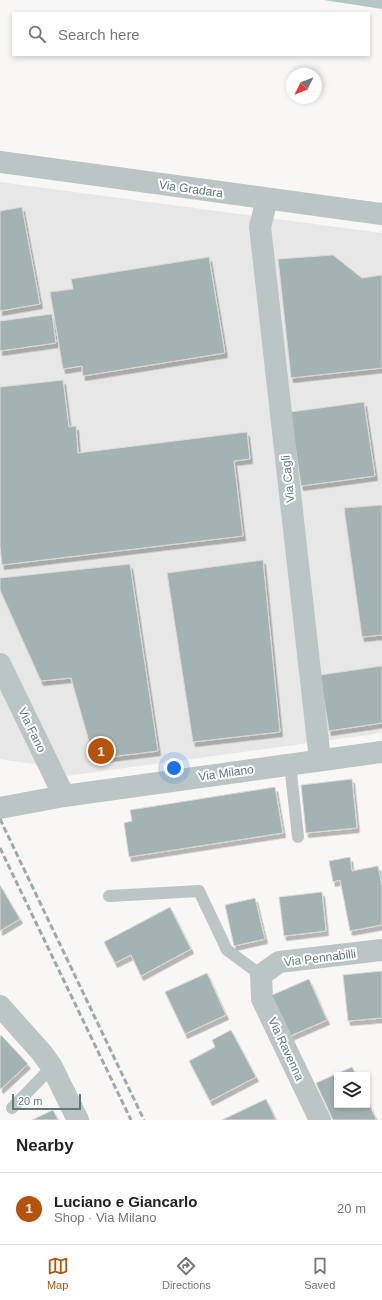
<!DOCTYPE html>
<meta charset="utf-8">
<style>
:root{--surface:#fff;--page:#f6f6f6;--text:#222;--muted:#767676;--line:#e0e0e0;--accent:#b45309}
body{margin:0;font-family:Helvetica,sans-serif;background:var(--page);color:var(--text)}
.controls{position:absolute;right:12px;bottom:12px;display:grid;overflow:hidden;border-radius:0px;box-shadow:0 2px 6px #0003}
.controls button{width:36px;height:36px;display:grid;place-items:center;padding:0;border:0;border-bottom:1px solid var(--line);background:var(--surface);color:var(--text);font:20px sans-serif}
.compass{position:absolute;left:286px;top:68px;width:36px;height:36px;border-radius:50%;background:var(--surface);box-shadow:0 2px 6px #0003;rotate:228deg}
.scale{position:absolute;left:12px;bottom:10px;width:69px;box-sizing:border-box;padding-left:4px;border:2px solid #5e797a;border-top:0;font-size:11px;line-height:14px;white-space:nowrap;color:#5e797a;-webkit-text-stroke:3px #fff;paint-order:stroke}
.you{position:absolute;left:174px;top:768px;width:14px;height:14px;margin:-10px;border:3px solid #fff;border-radius:50%;background:#1a73e8;box-shadow:0 0 0 6px #1a73e833}
.badge{display:grid;place-items:center;width:26px;height:26px;border-radius:50%;background:var(--accent);color:#fff;font-size:13px;font-weight:700}
.pin{position:absolute;translate:-50% -50%;border:2px solid #fff;box-shadow:0 1px 4px #0006}
.list{margin:0;padding:0;list-style:none}
h2{display:flex;justify-content:space-between;align-items:center;height:52px;margin:0;padding:0 16px;font-size:17px}
h2 small{font-size:13px;font-weight:400;color:var(--muted)}
.list li{display:grid;grid-template-columns:26px 1fr auto;gap:12px;align-items:center;box-sizing:border-box;height:72px;padding:0 16px;border-top:1px solid var(--line)}
.list b{display:block;font-size:15px;white-space:nowrap}
.list p{margin:0;font-size:13px;white-space:nowrap;color:var(--muted)}
.list em{font-size:13px;font-style:normal;color:var(--muted)}
.icon{flex:none;width:22px;height:22px;fill:none;stroke:currentColor;stroke-width:2;stroke-linecap:round;stroke-linejoin:round}
.map{position:relative;flex:none;width:382px;height:1120px;overflow:hidden}
.search{position:absolute;background:var(--surface);box-shadow:0 2px 6px #0003;left:12px;right:12px;top:12px;height:44px;display:flex;align-items:center;gap:10px;box-sizing:border-box;padding:0 14px;border-radius:0px;color:var(--muted);font-size:15px}
.sheet{height:124px;background:var(--surface)}
nav{display:flex;justify-content:space-around;align-items:center;box-sizing:border-box;height:56px;border-top:1px solid var(--line);background:var(--surface);font-size:11px;color:var(--muted)}
nav a{display:grid;justify-items:center;gap:2px}
nav .on{color:var(--accent)}
.map>svg:first-child{display:block}
.built{fill:#e6e7e6}
.water{fill:#b4c7c5}
.building{fill:#a3b3b3;stroke:#dad9d7;filter:url(#shadow)}
.lines{fill:none;stroke-linecap:round;stroke-linejoin:round}
.service{stroke:#bbc5c5;stroke-width:12}
.minor{stroke:#bbc5c5;stroke-width:22}
.tertiary{stroke:#bbc5c5;stroke-width:22}
.rail{stroke:#9baaaa;stroke-width:3;stroke-dasharray:6 3;stroke-linecap:butt}
.labels{text-anchor:middle;dominant-baseline:central;stroke-width:4;stroke-linejoin:round;paint-order:stroke}
.street-label{font-size:12px;fill:#5e797a;stroke:#fff}
</style>
<div class="map">
<svg width="382" height="1120" viewBox="0 0 382 1120">
<defs>
<filter id="shadow"><feDropShadow dx="2.5" dy="4.5" stdDeviation="0" flood-color="#0004"/></filter>
</defs>
<rect width="100%" height="100%" fill="#f8f7f5"/>
<!-- built -->
<path class="built" d="M0 182 382 233V733L66 776 39 765 0 759Z"/>
<!-- water -->
<path class="water" d="M324 0H382V9Z"/>
<!-- building -->
<g class="building">
<path d="M22 207 40 304 0 311V211Z"/>
<path d="M333 255 362 278 382 275V368L291 378 278 259Z"/>
<path d="M209 257 225 353 83 376 82 366 63 369 50 292 73 289 71 279Z"/>
<path d="M52 314 56 343 0 351V321Z"/>
<path d="M63 380 69 427 76 426 78 453 247 432 250 459 234 461 243 536 2 565 0 546V387Z"/>
<path d="M364 402 375 476 301 486 290 412Z"/>
<path d="M382 505V635L362 637 344 508Z"/>
<path d="M263 560 280 732 193 742 167 573Z"/>
<path d="M130 564 158 751 94 759 71 678 41 681 0 590V578Z"/>
<path d="M382 666V723L329 731 320 675Z"/>
<path d="M352 779 357 828 306 833 301 785Z"/>
<path d="M275 787 283 833 129 857 124 823 132 821 130 810Z"/>
<path d="M350 857 352 871 378 866 382 886V925L350 931 340 880 333 882 329 861Z"/>
<path d="M0 885 20 919 0 931Z"/>
<path d="M322 892 326 931 284 936 279 897Z"/>
<path d="M255 898 265 939 234 946 225 905Z"/>
<path d="M170 907 191 949 141 976 131 955 115 963 104 942Z"/>
<path d="M382 971V1018L348 1021 343 975Z"/>
<path d="M207 973 226 1015 185 1034 165 992Z"/>
<path d="M309 979 327 1020 288 1037 270 996Z"/>
<path d="M231 1030 256 1077 210 1101 189 1061 215 1047 212 1040Z"/>
<path d="M1 1035 28 1064 1 1089 0 1088V1037Z"/>
<path d="M352 1067 356 1075H337V1105H367V1100L376 1119 375 1120H333L316 1083Z"/>
<path d="M266 1099 276 1120H222Z"/>
<path d="M53 1110 58 1120H32Z"/>
</g>
<g class="lines">
<!-- service -->
<g class="service">
<path d="M290 764 298 837"/>
<path d="M109 896 199 891 227 950 261 975"/>
<path d="M12 1108 52 1067"/>
</g>
<!-- minor -->
<g class="minor">
<path d="M267 199 260 227 320 760"/>
<path d="M0 664 64 796"/>
<path d="M0 1006 42 1053 52 1067 78 1120"/>
<path d="M320 1120 262 999 261 975 279 962 382 950"/>
</g>
<!-- tertiary -->
<g class="tertiary">
<path d="M0 162 382 214"/>
<path d="M0 808 64 796 382 752"/>
</g>
<!-- rail -->
<g class="rail">
<path d="M0 819 144 1120"/>
<path d="M0 848 131 1120"/>
</g>
</g>
<g class="labels">
<!-- street labels -->
<g class="street-label">
<text transform="translate(191 189) rotate(8)">Via Gradara</text>
<text transform="translate(288 479) rotate(-96)">Via Cagli</text>
<text transform="translate(32 730) rotate(64)">Via Fano</text>
<text transform="translate(226 773) rotate(-8)">Via Milano</text>
<text transform="translate(320 958) rotate(-7)">Via Pennabilli</text>
<text transform="translate(286 1049) rotate(65)">Via Ravenna</text>
</g>
</g>
</svg>
<div class="controls">
<button><svg class="icon" aria-label="layers" viewBox="0 0 24 24"><path d="M12 4l9 5-9 5-9-5zM3 14l9 5 9-5"/></svg></button>
</div>
<svg class="compass" viewBox="-18 -18 36 36"><path d="M0-13l5 13h-10z" fill="#e53935"/><path d="M0 13l5-13h-10z" fill="#767676"/></svg>
<div class="scale">20 m</div>
<div class="you"></div>
<div class="pin badge" style="left:101px;top:751px">1</div>
<div class="search"><svg class="icon" aria-label="search" viewBox="0 0 24 24"><circle cx="10" cy="10" r="6"/><path d="M15 15l6 6"/></svg>Search here</div>
</div>
<section class="sheet">
<h2>Nearby<small></small></h2>
<ul class="list">
<li><span class="badge">1</span><div><b>Luciano e Giancarlo</b><p>Shop · Via Milano</p></div><em>20 m</em></li>
</ul>
</section>
<nav>
<a class="on"><svg class="icon" aria-label="map" viewBox="0 0 24 24"><path d="M3 6l6-2 6 2 6-2v14l-6 2-6-2-6 2zM9 4v14M15 6v14"/></svg>Map</a>
<a><svg class="icon" aria-label="directions" viewBox="0 0 24 24"><path d="M12 3l9 9-9 9-9-9zM9 14v-3h6M13 9l2 2-2 2"/></svg>Directions</a>
<a><svg class="icon" aria-label="saved" viewBox="0 0 24 24"><path d="M7 4h10v16l-5-4-5 4z"/></svg>Saved</a>
</nav>
